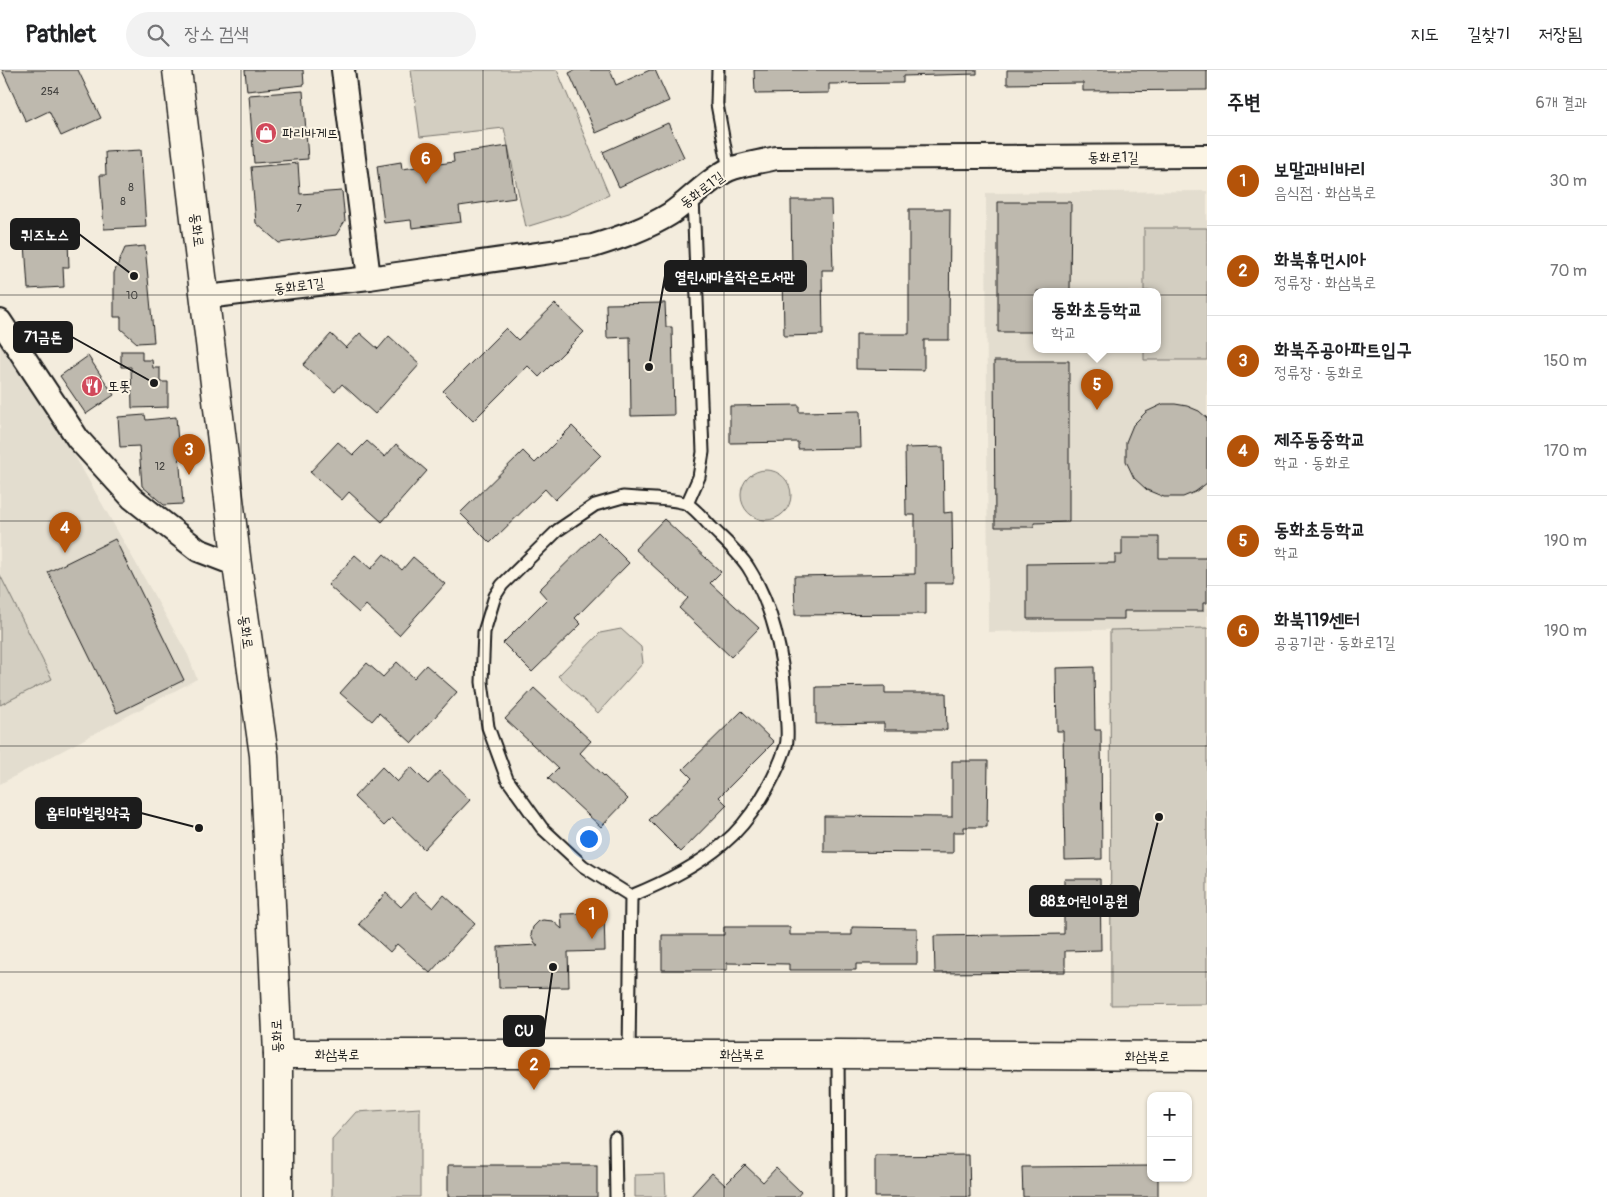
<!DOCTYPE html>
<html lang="ko">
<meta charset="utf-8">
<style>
:root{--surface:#fff;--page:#f2f2f2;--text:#202124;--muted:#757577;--line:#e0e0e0;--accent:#b45309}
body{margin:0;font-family:Pangolin,"Poor Story",sans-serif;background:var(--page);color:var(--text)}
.controls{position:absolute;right:15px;bottom:15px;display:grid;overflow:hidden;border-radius:10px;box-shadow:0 1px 4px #0004}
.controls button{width:45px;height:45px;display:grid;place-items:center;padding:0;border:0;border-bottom:1px solid var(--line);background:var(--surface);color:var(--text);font:25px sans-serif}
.you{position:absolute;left:588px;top:768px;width:18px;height:18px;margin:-12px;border:4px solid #fff;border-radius:50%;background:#1a73e8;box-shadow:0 0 0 8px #1a73e833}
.badge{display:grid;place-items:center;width:32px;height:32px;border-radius:50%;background:var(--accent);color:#fff;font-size:16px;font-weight:700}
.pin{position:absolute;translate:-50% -41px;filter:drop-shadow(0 1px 2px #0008)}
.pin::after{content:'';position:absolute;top:26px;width:18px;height:15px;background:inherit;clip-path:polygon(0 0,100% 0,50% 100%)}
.popup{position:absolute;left:1033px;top:218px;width:128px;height:65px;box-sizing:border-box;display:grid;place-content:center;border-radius:10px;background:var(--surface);filter:drop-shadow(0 1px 4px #0005);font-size:16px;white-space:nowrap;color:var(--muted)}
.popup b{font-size:19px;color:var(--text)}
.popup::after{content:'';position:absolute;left:50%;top:100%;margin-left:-10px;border:10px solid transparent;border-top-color:var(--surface)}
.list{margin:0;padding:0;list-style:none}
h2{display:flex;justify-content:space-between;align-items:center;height:65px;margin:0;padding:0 20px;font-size:21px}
h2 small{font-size:16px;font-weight:400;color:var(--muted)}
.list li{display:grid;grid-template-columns:32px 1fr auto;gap:15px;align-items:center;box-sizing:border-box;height:90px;padding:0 20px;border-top:1px solid var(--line)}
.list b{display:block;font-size:19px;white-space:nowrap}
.list p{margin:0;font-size:16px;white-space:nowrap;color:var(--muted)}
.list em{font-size:16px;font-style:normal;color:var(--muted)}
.icon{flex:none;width:28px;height:28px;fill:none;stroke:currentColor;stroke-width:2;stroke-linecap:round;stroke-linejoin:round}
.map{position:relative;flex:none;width:1207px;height:1127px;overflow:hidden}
header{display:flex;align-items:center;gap:30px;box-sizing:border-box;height:70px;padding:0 25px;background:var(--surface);border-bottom:1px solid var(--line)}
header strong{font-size:24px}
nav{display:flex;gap:28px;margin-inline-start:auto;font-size:18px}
.search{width:350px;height:45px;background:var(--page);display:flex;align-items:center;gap:12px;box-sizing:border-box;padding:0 18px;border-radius:28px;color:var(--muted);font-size:19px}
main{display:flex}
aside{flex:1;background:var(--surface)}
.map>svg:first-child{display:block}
.built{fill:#e3ddcf;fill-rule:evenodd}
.green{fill:#d3cec1;stroke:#78756e}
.building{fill:#beb9ae;stroke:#1c1c1c}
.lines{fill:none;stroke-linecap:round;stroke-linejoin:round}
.service-casing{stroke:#1c1c1c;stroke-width:15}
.minor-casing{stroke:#1c1c1c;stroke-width:26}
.tertiary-casing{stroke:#1c1c1c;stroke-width:31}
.service{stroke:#fcf5e5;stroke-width:11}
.minor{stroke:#fcf5e5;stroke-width:22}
.tertiary{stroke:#fcf5e5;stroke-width:28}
.grid{fill:none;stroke:#1c1c1c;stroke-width:1;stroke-opacity:0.55}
.labels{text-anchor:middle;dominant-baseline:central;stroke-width:4;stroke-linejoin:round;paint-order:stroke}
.number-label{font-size:11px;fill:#444340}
.poi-label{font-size:14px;fill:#1c1c1c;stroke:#fcf5e5;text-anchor:start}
.street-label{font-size:14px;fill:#1c1c1c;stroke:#fcf5e5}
.leader{fill:none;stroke:#1c1c1c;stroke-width:2}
.callout-dot{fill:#1c1c1c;stroke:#fcf5e5;stroke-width:2}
.callout{fill:#1c1c1c;stroke:#1c1c1c;stroke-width:2}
.callout-label{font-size:15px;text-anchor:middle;font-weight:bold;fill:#fff}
</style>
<header>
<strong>Pathlet</strong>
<div class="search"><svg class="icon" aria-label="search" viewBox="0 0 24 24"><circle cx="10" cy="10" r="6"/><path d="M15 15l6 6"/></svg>장소 검색</div>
<nav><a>지도</a><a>길찾기</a><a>저장됨</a></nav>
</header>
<main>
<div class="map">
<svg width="1207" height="1127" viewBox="0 0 1207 1127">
<rect width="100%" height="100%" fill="#f3ecdd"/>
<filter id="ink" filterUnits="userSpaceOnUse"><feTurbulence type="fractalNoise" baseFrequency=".02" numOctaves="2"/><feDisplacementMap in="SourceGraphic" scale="10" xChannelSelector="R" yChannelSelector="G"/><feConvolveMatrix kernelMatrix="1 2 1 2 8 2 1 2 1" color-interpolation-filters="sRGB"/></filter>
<g filter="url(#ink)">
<!-- built -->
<g class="built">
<path d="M1207 121V558L988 562 986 123ZM1037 221H1157V279H1037Z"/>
<path d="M0 275 72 381 188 585 197 609 0 714Z"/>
</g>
<!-- green -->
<g class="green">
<path d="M411 0H557L609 125 568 144 526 157 504 58 420 67Z"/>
<path d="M1144 158H1207V290H1144V279H1157V221H1144Z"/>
<circle cx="766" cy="425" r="25"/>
<path d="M0 505 52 609 0 635Z"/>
<path d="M1207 558V934L1111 935 1110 560Z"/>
<path d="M621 559 641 577 643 593 598 643 558 606 600 563Z"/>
<path d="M420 1038V1127H332V1069L356 1042Z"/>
<path d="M665 1104 666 1127H635V1105Z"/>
</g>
<!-- building -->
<g class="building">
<path d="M2 0H78L101 48 61 66 49 41 26 52Z"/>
<path d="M245 0H303L304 15 247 21Z"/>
<path d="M575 0H610L616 15 650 0H655L669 31 596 63 569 3Z"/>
<path d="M754 0H977V4L903 6V13L829 14V23L755 24Z"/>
<path d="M1007 0H1207V20L1083 21V13L1007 14Z"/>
<path d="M303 21 308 89 254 93 249 25Z"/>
<path d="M668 53 684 87 619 117 603 82Z"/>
<path d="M508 76 515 128 459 136 461 152 412 158 411 150 384 153 377 96 401 92 402 99 454 92 453 84Z"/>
<path d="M141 80 146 157 104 159 100 105H106L105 82Z"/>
<path d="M298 93 300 124 342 121 345 151 336 165 279 173 256 153 251 97Z"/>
<path d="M791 130H831L833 200H822L823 265 784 266 783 199H792Z"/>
<path d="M998 132H1071L1070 221H1037V262H998Z"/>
<path d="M909 139H950L949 270H924V300L856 299V264H909Z"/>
<path d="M68 171 69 197H63L64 217 28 219 25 173Z"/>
<path d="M145 176 154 272 137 273 121 259V247H114V203L125 178Z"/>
<path d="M665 233 666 257H672L674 345 631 346 630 267 607 268 606 234Z"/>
<path d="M555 234 584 262 539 307 528 296 473 351 443 321 506 258 518 270Z"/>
<path d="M360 263 378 279 389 266 420 294 375 344 342 314 335 322 303 295 331 264 346 278Z"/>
<path d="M121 281H142V290H152L153 298H160V312H168V337L132 338 131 297H121Z"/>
<path d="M88 286 114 325 86 344 60 306Z"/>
<path d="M994 291H1069V452L1034 453V457H995Z"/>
<path d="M1163 334H1175L1187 336 1199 341 1207 348V413L1195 422 1183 427H1164L1147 420 1134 408 1126 391V372L1133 355 1146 342Z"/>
<path d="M799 335V342L860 341 861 378 798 379V372L730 373V336Z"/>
<path d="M145 345 146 350 176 347 183 434 164 435 142 416 139 376 120 377 118 347Z"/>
<path d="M572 356 601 385 555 430 545 419 490 473 460 443 523 381 535 393Z"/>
<path d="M367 371 385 387 396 374 427 401 382 452 349 422 342 430 310 402 338 372 353 385Z"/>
<path d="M943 377 944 443 952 442 953 513H926V544L795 545 794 506 915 504V445H906L905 378Z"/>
<path d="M664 449 721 502 710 513 759 558 731 587 679 538 688 528 635 479Z"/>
<path d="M598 462 629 493 575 548 581 554 532 602 503 573 547 529 539 520Z"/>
<path d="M1122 467H1159V488H1206L1207 477V533H1203V541H1124V549H1027V494L1115 493V485H1122Z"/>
<path d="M115 469 184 610 117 643 48 502Z"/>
<path d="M384 484 402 500 413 487 445 514 399 565 366 535 359 543 328 515 355 485 371 499Z"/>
<path d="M397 592 414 608 426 595 457 622 412 673 379 643 372 651 340 623 367 593 383 607Z"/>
<path d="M1094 597 1095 660H1101L1102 789 1065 790 1063 661H1057L1056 598Z"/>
<path d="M885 616V623H946L947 660H884V653L816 654V617Z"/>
<path d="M534 618 591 671 580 683 628 729 601 757 548 708 558 698 505 649Z"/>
<path d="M742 641 774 672 719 727 727 735 681 782 649 750 692 708 683 699Z"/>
<path d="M952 691H988L987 757H964V762H953V783L824 782V746L952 747Z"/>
<path d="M382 697 397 712 411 697 428 714 440 701 470 730 424 779 392 748 384 756 354 727Z"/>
<path d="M1064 809H1100L1101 880 1065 881V902L935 903 934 866 1064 864Z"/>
<path d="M415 822 433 838 444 825 475 853 430 903 397 874 390 882 359 854 386 823 401 837Z"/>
<path d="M604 843 605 881 568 882 569 917 499 918 498 877 538 875 535 873 531 865 533 857 539 851 543 850 553 851 562 859 561 844Z"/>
<path d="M724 857H790V865H852V857L917 858V894H856V900H789V894L727 893V900H662V865H724Z"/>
<path d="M969 1085 970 1127H875V1086Z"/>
<rect x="448" y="1095" width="149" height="32"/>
<path d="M745 1095 763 1112 776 1098 801 1122 797 1127H690L712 1103 725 1115Z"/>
<path d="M1151 1096V1108H1158V1127H1023L1022 1097Z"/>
</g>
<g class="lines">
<!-- service casing -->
<g class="service-casing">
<g id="service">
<path d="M718 0 717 34 729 100"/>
<path d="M623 427C637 428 677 429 687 434 696 439 705 451 712 458 724 470 739 483 748 497 775 539 784 590 786 638 786 650 789 665 786 676 775 710 751 751 723 774 696 797 663 813 631 826L583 796 542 758 507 709 488 657 482 612 484 562 495 526 502 515 558 460 595 435Z"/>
<path d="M687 434 699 407 703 382 693 127"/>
<path d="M629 984 631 826"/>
<path d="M838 984 839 1127"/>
<path d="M615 1068 616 1127"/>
</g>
</g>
<!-- minor casing -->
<g class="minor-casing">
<g id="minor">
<path d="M343 0 369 208"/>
<path d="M206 227 369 208 593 176C619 168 646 159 670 144 690 131 706 111 728 100 742 94 761 92 776 88L1207 86"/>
<path d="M0 251 78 369 132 428 198 480 237 495"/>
</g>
</g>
<!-- tertiary casing -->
<g class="tertiary-casing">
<g id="tertiary">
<path d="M177 0 237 495 264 685 278 984V1127"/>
<path d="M278 984H838L1207 986"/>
</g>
</g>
<!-- service -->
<use href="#service" class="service"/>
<!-- minor -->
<use href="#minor" class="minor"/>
<!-- tertiary -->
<use href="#tertiary" class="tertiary"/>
</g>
</g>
<!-- grid -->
<path class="grid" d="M241 0V1127M483 0V1127M724 0V1127M966 0V1127M0 225H1207M0 451H1207M0 676H1207M0 902H1207"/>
<!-- icons -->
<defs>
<g id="shop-disc" transform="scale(1.125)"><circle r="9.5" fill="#d1495b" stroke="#fcf5e5"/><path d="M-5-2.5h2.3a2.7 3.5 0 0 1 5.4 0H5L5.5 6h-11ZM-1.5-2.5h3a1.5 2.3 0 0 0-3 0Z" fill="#fff"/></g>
<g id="restaurant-disc" transform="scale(1.125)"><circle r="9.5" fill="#d1495b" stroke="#fcf5e5"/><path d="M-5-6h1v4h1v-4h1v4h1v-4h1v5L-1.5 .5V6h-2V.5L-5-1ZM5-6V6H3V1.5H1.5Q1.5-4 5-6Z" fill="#fff"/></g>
</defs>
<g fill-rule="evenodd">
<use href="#shop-disc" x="266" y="63"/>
<use href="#restaurant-disc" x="92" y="316"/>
</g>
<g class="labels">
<!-- number labels -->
<g class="number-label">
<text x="50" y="21">254</text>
<text x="131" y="117">8</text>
<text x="123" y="131">8</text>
<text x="299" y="138">7</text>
<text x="132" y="225">10</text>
<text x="160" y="396">12</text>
</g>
<!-- poi labels -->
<g class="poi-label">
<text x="282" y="63">파리바게뜨</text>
<text x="108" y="316">또똣</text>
</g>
<!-- street labels -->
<g class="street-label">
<text x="1113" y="87">동화로1길</text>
<text transform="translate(702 120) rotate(-37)">동화로1길</text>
<text transform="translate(197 160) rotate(83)">동화로</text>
<text transform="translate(299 216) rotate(-7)">동화로1길</text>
<text transform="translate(246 562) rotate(82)">동화로</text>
<text transform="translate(277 966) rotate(-92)">동화로</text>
<text x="337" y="984">화삼북로</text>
<text x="742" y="984">화삼북로</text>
<text x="1147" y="986">화삼북로</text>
</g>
</g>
<!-- callouts -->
<path class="leader" d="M134 206L79 164M649 297L665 206M154 313L72 267M199 758L141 743M1159 747L1138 831M553 897L544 961"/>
<g class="callout-dot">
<circle cx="134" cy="206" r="5"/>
<circle cx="649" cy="297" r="5"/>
<circle cx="154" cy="313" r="5"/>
<circle cx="199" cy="758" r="5"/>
<circle cx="1159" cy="747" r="5"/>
<circle cx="553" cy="897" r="5"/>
</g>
<g class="callout">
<rect x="11" y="149" width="68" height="30" rx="5"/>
<rect x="665" y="191" width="141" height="30" rx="5"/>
<rect x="14" y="252" width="58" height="30" rx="5"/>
<rect x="36" y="728" width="105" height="30" rx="5"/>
<rect x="1030" y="816" width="108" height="30" rx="5"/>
<rect x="504" y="946" width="40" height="30" rx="5"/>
</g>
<g class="callout-label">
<text x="45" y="170">퀴즈노스</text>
<text x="735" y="212">열린새마을작은도서관</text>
<text x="43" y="272">71금돈</text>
<text x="88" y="748">옵티마힐링약국</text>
<text x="1084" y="836">88호어린이공원</text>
<text x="524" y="966">CU</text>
</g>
</svg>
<div class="controls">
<button>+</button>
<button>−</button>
</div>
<div class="you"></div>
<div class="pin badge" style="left:592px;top:869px">1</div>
<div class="pin badge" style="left:534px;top:1020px">2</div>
<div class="pin badge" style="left:189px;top:405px">3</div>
<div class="pin badge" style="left:65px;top:483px">4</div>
<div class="pin badge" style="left:1097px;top:340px">5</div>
<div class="popup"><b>동화초등학교</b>학교</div>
<div class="pin badge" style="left:426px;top:114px">6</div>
</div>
<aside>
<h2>주변<small>6개 결과</small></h2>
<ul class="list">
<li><span class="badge">1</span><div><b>보말과비바리</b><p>음식점 · 화삼북로</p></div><em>30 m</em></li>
<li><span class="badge">2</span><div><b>화북휴먼시아</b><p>정류장 · 화삼북로</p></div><em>70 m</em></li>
<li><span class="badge">3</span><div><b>화북주공아파트입구</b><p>정류장 · 동화로</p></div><em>150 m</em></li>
<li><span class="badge">4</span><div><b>제주동중학교</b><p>학교 · 동화로</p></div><em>170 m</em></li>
<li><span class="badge">5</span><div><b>동화초등학교</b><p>학교</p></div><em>190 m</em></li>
<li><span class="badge">6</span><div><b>화북119센터</b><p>공공기관 · 동화로1길</p></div><em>190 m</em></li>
</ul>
</aside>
</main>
